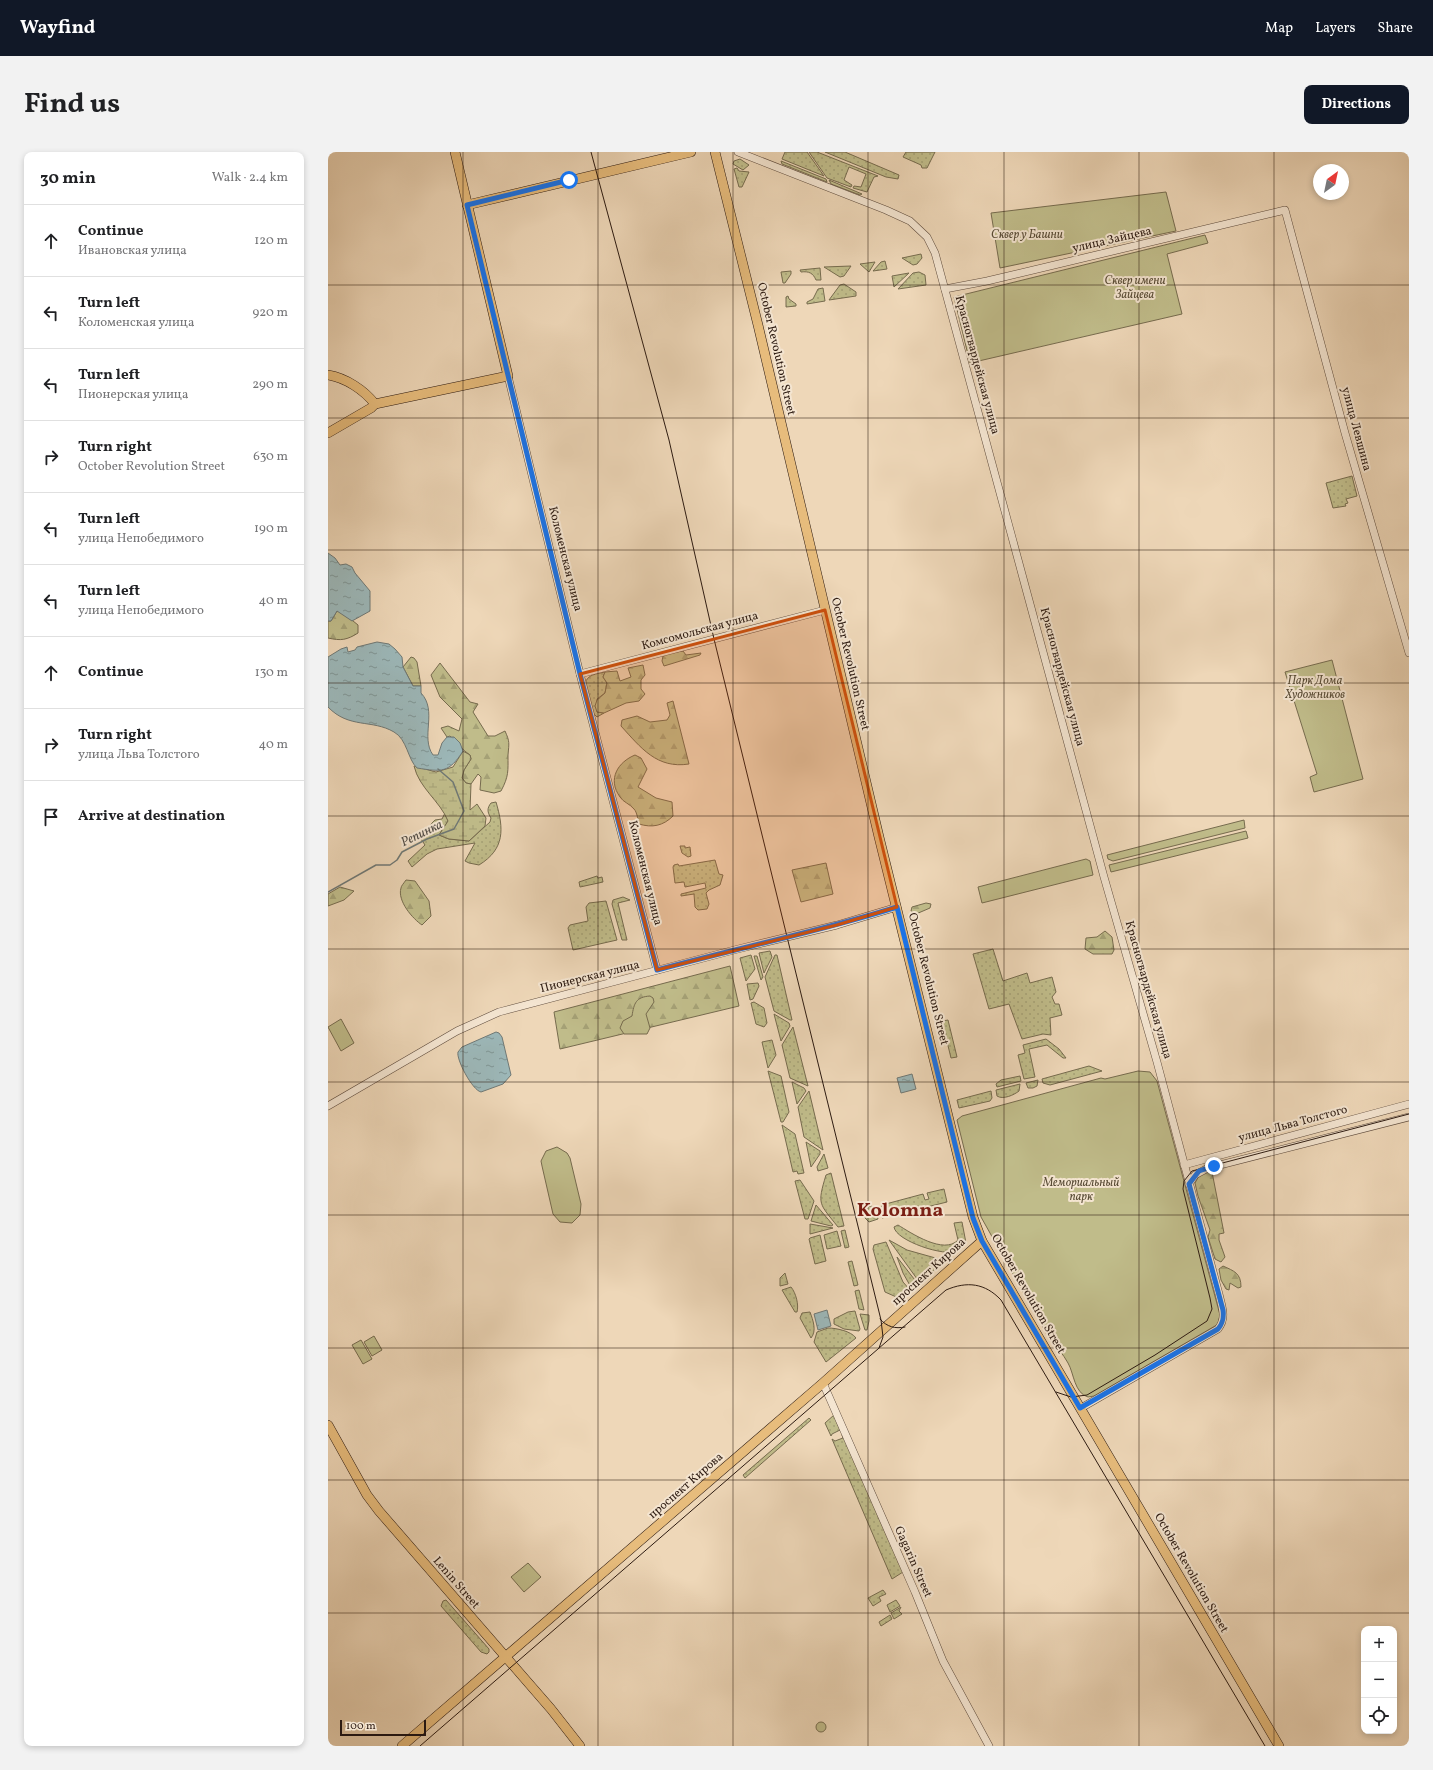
<!DOCTYPE html>
<meta charset="utf-8">
<style>
:root{--surface:#fff;--page:#f2f2f2;--text:#202124;--muted:#757577;--line:#e0e0e0;--accent:#111827}
body{margin:0;font-family:Vollkorn,serif;background:var(--page);color:var(--text)}
.controls{position:absolute;right:12px;bottom:12px;display:grid;overflow:hidden;border-radius:8px;box-shadow:0 2px 6px #0003}
.controls button{width:36px;height:36px;display:grid;place-items:center;padding:0;border:0;border-bottom:1px solid var(--line);background:var(--surface);color:var(--text);font:20px sans-serif}
.compass{position:absolute;left:985px;top:12px;width:36px;height:36px;border-radius:50%;background:var(--surface);box-shadow:0 2px 6px #0003;rotate:33deg}
.scale{position:absolute;left:12px;bottom:10px;width:86px;box-sizing:border-box;padding-left:4px;border:2px solid #2c1a11;border-top:0;font-size:11px;line-height:14px;white-space:nowrap;color:#2c1a11;-webkit-text-stroke:3px #f4e5d1;paint-order:stroke}
.stop{position:absolute;width:12px;height:12px;margin:-9px;border:3px solid #1a73e8;border-radius:50%;background:#fff}
.stop.end{background:#1a73e8;border-color:#fff;box-shadow:0 1px 4px #0008}
.list{margin:0;padding:0;list-style:none}
h2{display:flex;justify-content:space-between;align-items:center;height:52px;margin:0;padding:0 16px;font-size:17px}
h2 small{font-size:13px;font-weight:400;color:var(--muted)}
.list li{display:grid;grid-template-columns:26px 1fr auto;gap:12px;align-items:center;box-sizing:border-box;height:72px;padding:0 16px;border-top:1px solid var(--line)}
.list b{display:block;font-size:15px;white-space:nowrap}
.list p{margin:0;font-size:13px;white-space:nowrap;color:var(--muted)}
.list em{font-size:13px;font-style:normal;color:var(--muted)}
.icon{flex:none;width:22px;height:22px;fill:none;stroke:currentColor;stroke-width:2;stroke-linecap:round;stroke-linejoin:round}
.map{position:relative;flex:none;width:1081px;height:1594px;overflow:hidden;border-radius:8px}
header{display:flex;align-items:center;gap:24px;box-sizing:border-box;height:56px;padding:0 20px;background:var(--accent);color:#fff}
header strong{font-size:19px}
nav{display:flex;gap:22px;margin-inline-start:auto;font-size:14px}
.intro{display:flex;align-items:center;justify-content:space-between;box-sizing:border-box;height:96px;padding:0 24px}
h1{margin:0;font-size:28px}
.button{padding:10px 18px;border-radius:8px;background:var(--accent);color:#fff;font-size:14px;font-weight:700}
main{display:flex;gap:24px;padding:0 24px}
aside{flex:1;background:var(--surface);border-radius:8px;box-shadow:0 2px 6px #0003}
.map>svg:first-child{display:block}
.grass{fill:url(#grass-dots);stroke:#766b4e}
.forest{fill:url(#forest-firs);stroke:#766b4e}
.wetland{fill:url(#wetland-marsh);stroke:#766b4e}
.park{fill:#c0bc8a;stroke:#766b4e}
.water{fill:url(#water-ripples);stroke:#6f7875}
.lines{fill:none;stroke-linecap:round;stroke-linejoin:round}
.stream{stroke:#6f7875;stroke-width:1.5}
.minor-casing{stroke:#5c493b;stroke-width:8}
.major-casing{stroke:#2c1a11;stroke-width:10}
.minor{stroke:#f4e5d1;stroke-width:7}
.major{stroke:#e7bc7c;stroke-width:9}
.tram{stroke:#2c1a11;stroke-width:1}
.route{stroke:#1a73e8;stroke-width:5}
.marked{fill:#cc500d;fill-opacity:0.2;stroke:#cc500d;stroke-width:3;stroke-linejoin:round}
.grid{fill:none;stroke:#2c1a11;stroke-width:1;stroke-opacity:0.55}
.labels{text-anchor:middle;dominant-baseline:central;stroke-width:4;stroke-linejoin:round;paint-order:stroke}
.park-label{font-size:12px;font-style:italic;fill:#584b35;stroke:#f4e5d1}
.street-label{font-size:12px;fill:#2c1a11;stroke:#f4e5d1}
.water-label{font-size:13px;font-style:italic;fill:#4e4943;stroke:#f4e5d1}
.town-label{font-size:20px;font-weight:bold;fill:#7a1f14;stroke:#f4e5d1}
</style>
<header>
<strong>Wayfind</strong>
<nav><a>Map</a><a>Layers</a><a>Share</a></nav>
</header>
<div class="intro"><h1>Find us</h1><a class="button">Directions</a></div>
<main>
<aside>
<h2>30 min<small>Walk · 2.4 km</small></h2>
<ul class="list">
<li><svg class="icon" aria-label="ahead" viewBox="0 0 24 24"><path d="M12 20V5M6 11l6-6 6 6"/></svg><div><b>Continue</b><p>Ивановская улица</p></div><em>120 m</em></li>
<li><svg class="icon" aria-label="left" viewBox="0 0 24 24"><path d="M17 20v-9H6M10 6l-5 5 5 5"/></svg><div><b>Turn left</b><p>Коломенская улица</p></div><em>920 m</em></li>
<li><svg class="icon" aria-label="left" viewBox="0 0 24 24"><path d="M17 20v-9H6M10 6l-5 5 5 5"/></svg><div><b>Turn left</b><p>Пионерская улица</p></div><em>290 m</em></li>
<li><svg class="icon" aria-label="right" viewBox="0 0 24 24"><path d="M7 20v-9h11M14 6l5 5-5 5"/></svg><div><b>Turn right</b><p>October Revolution Street</p></div><em>630 m</em></li>
<li><svg class="icon" aria-label="left" viewBox="0 0 24 24"><path d="M17 20v-9H6M10 6l-5 5 5 5"/></svg><div><b>Turn left</b><p>улица Непобедимого</p></div><em>190 m</em></li>
<li><svg class="icon" aria-label="left" viewBox="0 0 24 24"><path d="M17 20v-9H6M10 6l-5 5 5 5"/></svg><div><b>Turn left</b><p>улица Непобедимого</p></div><em>40 m</em></li>
<li><svg class="icon" aria-label="ahead" viewBox="0 0 24 24"><path d="M12 20V5M6 11l6-6 6 6"/></svg><div><b>Continue</b></div><em>130 m</em></li>
<li><svg class="icon" aria-label="right" viewBox="0 0 24 24"><path d="M7 20v-9h11M14 6l5 5-5 5"/></svg><div><b>Turn right</b><p>улица Льва Толстого</p></div><em>40 m</em></li>
<li><svg class="icon" aria-label="arrive" viewBox="0 0 24 24"><path d="M6 21V4h12l-3 4 3 4H6"/></svg><div><b>Arrive at destination</b></div></li>
</ul>
</aside>
<div class="map">
<svg width="1081" height="1594" viewBox="0 0 1081 1594">
<defs>
<pattern id="grass-dots" width="8" height="8" patternUnits="userSpaceOnUse"><rect width="8" height="8" fill="#c0bc8a"/><path d="M2 2h.1M6 6h.1" fill="none" stroke="#a5a176" stroke-width="1.8" stroke-linecap="round"/></pattern>
<pattern id="forest-firs" width="22" height="20" patternUnits="userSpaceOnUse"><rect width="22" height="20" fill="#c0bc8a"/><path d="M5 1l3.5 6h-7zM16 11l3.5 6h-7z" fill="#a5a176"/></pattern>
<pattern id="wetland-marsh" width="20" height="14" patternUnits="userSpaceOnUse"><rect width="20" height="14" fill="#c0bc8a"/><path d="M1 5h8M5 5V1M11 12h8M15 12V8" fill="none" stroke="#a5a176"/></pattern>
<pattern id="water-ripples" width="26" height="14" patternUnits="userSpaceOnUse"><rect width="26" height="14" fill="#9cb7b8"/><path d="M2 4q2-2 4 0t4 0M15 11q2-2 4 0t4 0" fill="none" stroke="#7f9494"/></pattern>
</defs>
<rect width="100%" height="100%" fill="#eed7b8"/>
<filter id="stains"><feTurbulence type="fractalNoise" baseFrequency=".005" numOctaves="4"/><feColorMatrix values="0 0 0 0 .2 0 0 0 0 .09 0 0 0 0 .02 0 0 0 .5 -.17"/></filter>
<radialGradient id="worn" r=".72"><stop offset=".6" stop-color="#630" stop-opacity="0"/><stop offset="1" stop-color="#630" stop-opacity=".3"/></radialGradient>
<!-- grass -->
<g class="grass">
<path d="M457 0H479L496 24 454 7Z"/>
<path d="M481 0H489L550 24 546 25 539 40 525 36 526 34 533 35 538 22 521 15 516 28 524 33 523 35 499 26Z"/>
<path d="M497 0H517L571 23 570 27 558 25Z"/>
<path d="M578 0H607L599 16H594L593 13 575 5Z"/>
<path d="M412 7 421 13 415 18 405 12 406 9Z"/>
<path d="M453 9 498 27 499 30 454 12Z"/>
<path d="M409 16 411 19 421 20 414 35H411L406 17Z"/>
<path d="M501 28 534 42 532 43 503 32Z"/>
<path d="M593 102 594 106 589 112 585 113 574 106Z"/>
<path d="M557 109 559 117 545 119 553 110Z"/>
<path d="M547 110 541 120 532 112Z"/>
<path d="M523 114 516 124 512 125 496 115Z"/>
<path d="M492 116 493 128H488C485 121 481 119 473 120L472 118Z"/>
<path d="M463 119V122L457 131H455L453 120Z"/>
<path d="M591 120 597 123 598 133 570 137 585 121Z"/>
<path d="M581 121 566 135 564 124Z"/>
<path d="M516 132 528 140V144L501 148 512 133Z"/>
<path d="M495 136 497 149 479 152V150L485 147 490 137Z"/>
<path d="M460 144 461 147 468 152V154L458 155V145Z"/>
<path d="M1024 324 1029 344 1018 347 1020 351 1017 352 1018 354 1005 356 998 331Z"/>
<path d="M277 520 275 525 279 531 277 541 269 547V560L276 561 269 565 265 561 257 532C259 522 269 522 277 520Z"/>
<path d="M168 650C176 677 177 697 151 713L141 711 137 709 147 691 109 697 99 702 84 715 80 709 97 693 91 684 107 668 114 667 117 661 120 669 111 683 121 687 141 689 162 670 163 666C159 660 159 656 163 651Z"/>
<path d="M357 694V696L362 695 363 704 360 705 354 701 352 694Z"/>
<path d="M387 708 391 722 395 723 392 733 381 738 378 741 381 752 379 757 370 758 367 755 366 742 353 744V742L378 736 377 731 357 735 356 730 347 731 345 715 346 713 350 712 351 714Z"/>
<path d="M269 724 270 726 274 725 275 730 252 735 251 730Z"/>
<path d="M295 745 302 748 290 751 299 788H294L284 752 285 748Z"/>
<path d="M278 749 289 788 245 798 240 776 242 773 260 769 258 755 261 751Z"/>
<path d="M665 797 675 829 699 821 702 831 724 825 728 840 724 845 727 852H731L734 863 722 866 723 883 715 882 694 887 681 852 661 857 645 802Z"/>
<path d="M442 799 444 805 436 821 431 801Z"/>
<path d="M423 803 427 817 418 829 412 806Z"/>
<path d="M447 803H449L464 868H462L446 859 437 825Z"/>
<path d="M426 804H429L435 825 433 828Z"/>
<path d="M430 831 431 834 425 847 422 848 419 832Z"/>
<path d="M426 850 436 856 439 871 436 875 428 872 423 851Z"/>
<path d="M446 862 461 871 462 874 453 889Z"/>
<path d="M620 868 629 905 623 906 614 869Z"/>
<path d="M465 875 480 934 462 926 454 893Z"/>
<path d="M718 887 731 897 738 906H735L719 893 701 897 707 925 696 927 690 903 697 901 695 893Z"/>
<path d="M444 888 448 903 440 916 434 890Z"/>
<path d="M761 914 774 919 722 933 715 931 714 927Z"/>
<path d="M440 919 453 924 461 960 455 970H453Z"/>
<path d="M692 924 693 929 669 935 668 932 673 928Z"/>
<path d="M710 928 709 934 705 936H700L698 931Z"/>
<path d="M464 930 476 936 478 939 469 952Z"/>
<path d="M692 932 691 939C686 943 675 948 669 944L668 938Z"/>
<path d="M481 939 495 998 476 985 470 955Z"/>
<path d="M663 939 664 946 662 949 631 956 629 948Z"/>
<path d="M454 973 467 982 476 1021 470 1022 469 1019 465 1020Z"/>
<path d="M478 990 492 999V1002L483 1015Z"/>
<path d="M496 1002 500 1016 490 1019 489 1015Z"/>
<path d="M503 1021 516 1074 510 1075C491 1051 489 1053 498 1023Z"/>
<path d="M472 1028 486 1049 480 1067H477L467 1029Z"/>
<path d="M616 1037 619 1050 554 1066 551 1058 554 1053 595 1042 597 1048 601 1047 599 1041Z"/>
<path d="M488 1053 505 1073 503 1074 483 1069Z"/>
<path d="M544 1054 548 1058 550 1067 541 1070 537 1066 534 1056Z"/>
<path d="M634 1070 638 1091C636 1093 633 1097 629 1099 617 1105 568 1089 566 1075L570 1073C583 1081 616 1103 630 1088L626 1071Z"/>
<path d="M482 1072 505 1076 482 1082Z"/>
<path d="M517 1078 521 1095 517 1096 513 1079Z"/>
<path d="M509 1079 513 1094 499 1097 496 1083Z"/>
<path d="M492 1083 498 1109 487 1112 481 1087 482 1086Z"/>
<path d="M561 1088 579 1098 611 1107 613 1109 612 1113 592 1131Z"/>
<path d="M558 1090 575 1130 583 1139 573 1147 557 1140 545 1097 546 1093Z"/>
<path d="M569 1105 590 1132 584 1137 575 1121Z"/>
<path d="M524 1109 530 1133 526 1134 520 1110Z"/>
<path d="M457 1121 460 1132 452 1134V1126Z"/>
<path d="M463 1135C468 1141 471 1153 469 1160H467L454 1138Z"/>
<path d="M531 1138 536 1158 531 1157 527 1139Z"/>
<path d="M527 1159 532 1177 531 1179 516 1177 506 1172V1167L520 1160Z"/>
<path d="M482 1160C485 1168 489 1179 483 1186L472 1166 474 1161Z"/>
<path d="M532 1162 541 1163V1169L539 1178H537Z"/>
<path d="M500 1176C508 1176 523 1179 528 1186L498 1210 486 1190 489 1180Z"/>
<path d="M506 1263 512 1278 504 1282 503 1284 497 1271Z"/>
<path d="M481 1266 483 1268 417 1326 415 1323Z"/>
<path d="M515 1282 575 1420 564 1427 504 1287 507 1289 515 1286 514 1283Z"/>
<path d="M555 1438 558 1442 551 1445 553 1449 545 1454 540 1446Z"/>
<path d="M118 1448 161 1497V1500L159 1502 153 1500 113 1454 115 1449Z"/>
<path d="M568 1448 572 1454 562 1460 559 1453Z"/>
<path d="M573 1455 571 1459 574 1462 566 1467 563 1461Z"/>
<path d="M562 1463 564 1467 553 1474 551 1470Z"/>
</g>
<!-- forest -->
<g class="forest">
<path d="M9 459 14 460 30 473V481C19 488 13 489 0 486V469H3Z"/>
<path d="M355 499 358 503 373 501 372 503 336 514 334 509 335 504 340 501Z"/>
<path d="M83 505 86 506 89 510 93 534H85L75 515Z"/>
<path d="M112 511 142 550 150 552 145 560 160 584H167L177 579C182 590 181 591 180 603 180 619 181 624 173 639L166 641 152 638 153 625 150 622 143 632 138 631 134 626 136 618 143 607 142 603C134 598 130 591 122 584L119 585 113 576 120 574 131 579 134 567 112 545 103 523Z"/>
<path d="M315 513 317 523 313 528V537L317 542 311 549 298 551 276 561 269 560 267 554 269 548 277 541 279 531 275 525 277 520 289 519 292 529 303 525 300 516Z"/>
<path d="M345 549 361 612C329 617 313 596 293 574L294 568 309 564 322 570 339 568 342 563 339 551Z"/>
<path d="M307 603 313 606 319 617 310 635 328 646 344 650 345 664C335 674 324 676 311 672 310 668 309 660 306 657 302 652 295 650 292 645 279 627 290 610 307 603Z"/>
<path d="M498 711 505 742 473 750 464 718Z"/>
<path d="M78 728 87 729 101 749 103 764 94 773C85 767 69 749 73 736 73 734 76 731 78 728Z"/>
<path d="M12 735 26 739 16 748 0 754V742Z"/>
<path d="M598 751 603 752 602 756 588 762 583 759 584 755Z"/>
<path d="M777 779 784 785 786 798 784 802H765L757 797 758 786 769 785Z"/>
<path d="M402 814 411 854 232 897 226 860Z"/>
<path d="M878 1020H884L896 1081 891 1082V1088L897 1105 893 1110 887 1107 880 1085 882 1078 870 1044 867 1031 872 1022Z"/>
<path d="M895 1114C906 1119 913 1121 913 1135L910 1136 902 1131 901 1138 898 1137 893 1128 891 1117Z"/>
</g>
<!-- wetland -->
<path class="wetland" d="M135 599 142 603 143 607 136 618 134 626 138 631 143 632 142 658 149 652 158 666 157 674 141 689 121 687 111 683 120 669C112 649 91 636 86 614L108 620 125 615Z"/>
<!-- park -->
<g class="park">
<path d="M838 40 848 79 672 116 663 61Z"/>
<path d="M877 83 880 91 839 102 854 162 642 211 626 145Z"/>
<path d="M1004 508 1035 627 986 640 982 625 989 622 957 520Z"/>
<path d="M916 668 917 676 785 709 780 707 779 703Z"/>
<path d="M918 679 920 686 783 720 781 713Z"/>
<path d="M758 707 762 709 765 723 654 751 650 735Z"/>
<path d="M322 844 325 846 326 850 318 862 322 876 319 882H296L292 876 295 869 304 864C306 851 308 845 322 844Z"/>
<path d="M13 867 26 891 13 899 0 875Z"/>
<path d="M810 919 822 920 829 929 892 1163 890 1172 887 1174 766 1244 760 1245C746 1241 746 1221 740 1211 735 1202 729 1195 722 1188L653 1065 629 968 634 964 773 926 777 927Z"/>
<path d="M229 995 239 1001 242 1006 253 1052 252 1063 244 1071 232 1070 225 1062 214 1014 213 1009 218 999Z"/>
<path d="M46 1184 54 1198 44 1204 36 1190Z"/>
<path d="M33 1188 44 1207 35 1212 24 1193Z"/>
<path d="M200 1411 213 1425 196 1440 183 1425Z"/>
<circle cx="493" cy="1575" r="5"/>
</g>
<!-- water -->
<g class="water">
<path d="M0 401 7 406 12 413 18 412 24 415 27 421 42 439V459L24 469 9 459 3 469H0Z"/>
<path d="M49 490 61 492 67 497 74 505 75 515 85 534H93V541C110 559 92 585 105 603H110L114 591 119 585H126L132 591 135 599C121 621 114 620 89 616 80 608 79 587 66 580 44 567 21 577 0 555V505L13 497 19 495 20 500 27 498 29 495Z"/>
<path d="M168 880 171 881 174 885 183 923 175 932 153 940C144 938 128 907 130 900L134 895Z"/>
<path d="M584 922 588 937 573 941 569 926Z"/>
<path d="M499 1158 503 1174 490 1178 486 1162Z"/>
</g>
<g class="lines">
<!-- stream -->
<path class="stream" d="M0 740 48 713H62L69 708 74 700 99 687 126 677 136 659 125 630 110 617"/>
<!-- minor casing -->
<g class="minor-casing">
<g id="minor">
<path d="M410 0 558 58 582 69 599 85 607 101 776 725 829 910 891 1142C894 1155 899 1166 890 1177L753 1256"/>
<path d="M617 137 659 129 957 58 1017 281 1081 501"/>
<path d="M180 224 252 522 329 818"/>
<path d="M252 522 497 458"/>
<path d="M0 954 129 879 171 860 406 798 509 773 569 755"/>
<path d="M856 1013 1081 952"/>
<path d="M861 1032 867 1023 880 1016 1081 965"/>
<path d="M495 1231 587 1440 615 1509 661 1594"/>
</g>
</g>
<!-- major casing -->
<g class="major-casing">
<g id="major">
<path d="M387 0 430 173 551 685 645 1065 654 1089 951 1594"/>
<path d="M139 53 363 0"/>
<path d="M0 223C18 226 36 238 47 252"/>
<path d="M0 281 43 256 47 252 180 224 127 0"/>
<path d="M0 1273 39 1343 51 1359 223 1557 252 1594"/>
<path d="M74 1594 495 1231 654 1089"/>
</g>
</g>
<!-- minor -->
<use href="#minor" class="minor"/>
<!-- major -->
<use href="#major" class="major"/>
<!-- tram -->
<g class="tram">
<path d="M263 0 341 288 386 487 553 1168 555 1185 551 1196"/>
<path d="M552 1167C559 1175 567 1177 577 1175"/>
<path d="M728 1240 743 1245 759 1243 827 1203 879 1169 884 1157 882 1146 855 1037 856 1029 864 1019 1081 962"/>
<path d="M92 1594 618 1138C639 1129 657 1131 673 1148L937 1594"/>
</g>
</g>
<g class="lines">
<!-- route -->
<path class="route" d="M241 28 139 53 252 522 329 818C409 796 490 780 569 755L645 1066 654 1089 752 1256 890 1177C895 1171 896 1166 895 1158L861 1032 871 1019 886 1014"/>
</g>
<!-- marked area -->
<path class="marked" d="M497 458 569 755 509 773 329 818 252 522Z"/>
<!-- grid -->
<path class="grid" d="M135 0V1594M270 0V1594M405 0V1594M540 0V1594M676 0V1594M811 0V1594M946 0V1594M0 133H1081M0 266H1081M0 398H1081M0 531H1081M0 664H1081M0 797H1081M0 930H1081M0 1063H1081M0 1196H1081M0 1328H1081M0 1461H1081"/>
<g class="labels">
<!-- park labels -->
<g class="park-label">
<text x="699" y="83">Сквер у Башни</text>
<text x="807" y="129">Сквер имени<tspan x="807" dy="14">Зайцева</tspan></text>
<text x="987" y="529">Парк Дома<tspan x="987" dy="14">Художников</tspan></text>
<text x="753" y="1031">Мемориальный<tspan x="753" dy="14">парк</tspan></text>
</g>
<!-- street labels -->
<g class="street-label">
<text transform="translate(784 88) rotate(-13)">улица Зайцева</text>
<text transform="translate(448 197) rotate(77)">October Revolution Street</text>
<text transform="translate(649 213) rotate(75)">Красногвардейская улица</text>
<text transform="translate(1028 277) rotate(75)">улица Левшина</text>
<text transform="translate(237 407) rotate(76)">Коломенская улица</text>
<text transform="translate(372 479) rotate(-15)">Комсомольская улица</text>
<text transform="translate(522 512) rotate(77)">October Revolution Street</text>
<text transform="translate(734 525) rotate(75)">Красногвардейская улица</text>
<text transform="translate(317 721) rotate(76)">Коломенская улица</text>
<text transform="translate(262 825) rotate(-14)">Пионерская улица</text>
<text transform="translate(600 827) rotate(76)">October Revolution Street</text>
<text transform="translate(820 838) rotate(74)">Красногвардейская улица</text>
<text transform="translate(965 972) rotate(-15)">улица Льва Толстого</text>
<text transform="translate(601 1120) rotate(-42)">проспект Кирова</text>
<text transform="translate(700 1142) rotate(60)">October Revolution Street</text>
<text transform="translate(358 1334) rotate(-41)">проспект Кирова</text>
<text transform="translate(585 1410) rotate(66)">Gagarin Street</text>
<text transform="translate(863 1421) rotate(60)">October Revolution Street</text>
<text transform="translate(128 1431) rotate(49)">Lenin Street</text>
</g>
<!-- water labels -->
<g class="water-label">
<text transform="translate(94 682) rotate(-26)">Репинка</text>
</g>
<!-- town labels -->
<g class="town-label">
<text x="572" y="1059">Kolomna</text>
</g>
</g>
<rect width="100%" height="100%" filter="url(#stains)"/>
<rect width="100%" height="100%" fill="url(#worn)"/>
</svg>
<div class="controls">
<button>+</button>
<button>−</button>
<button><svg class="icon" aria-label="locate" viewBox="0 0 24 24"><circle cx="12" cy="12" r="6"/><path d="M12 2v4M12 18v4M2 12h4M18 12h4"/></svg></button>
</div>
<svg class="compass" viewBox="-18 -18 36 36"><path d="M0-13l5 13h-10z" fill="#e53935"/><path d="M0 13l5-13h-10z" fill="#757577"/></svg>
<div class="scale">100 m</div>
<div class="stop" style="left:241px;top:28px"></div>
<div class="stop end" style="left:886px;top:1014px"></div>
</div>
</main>
